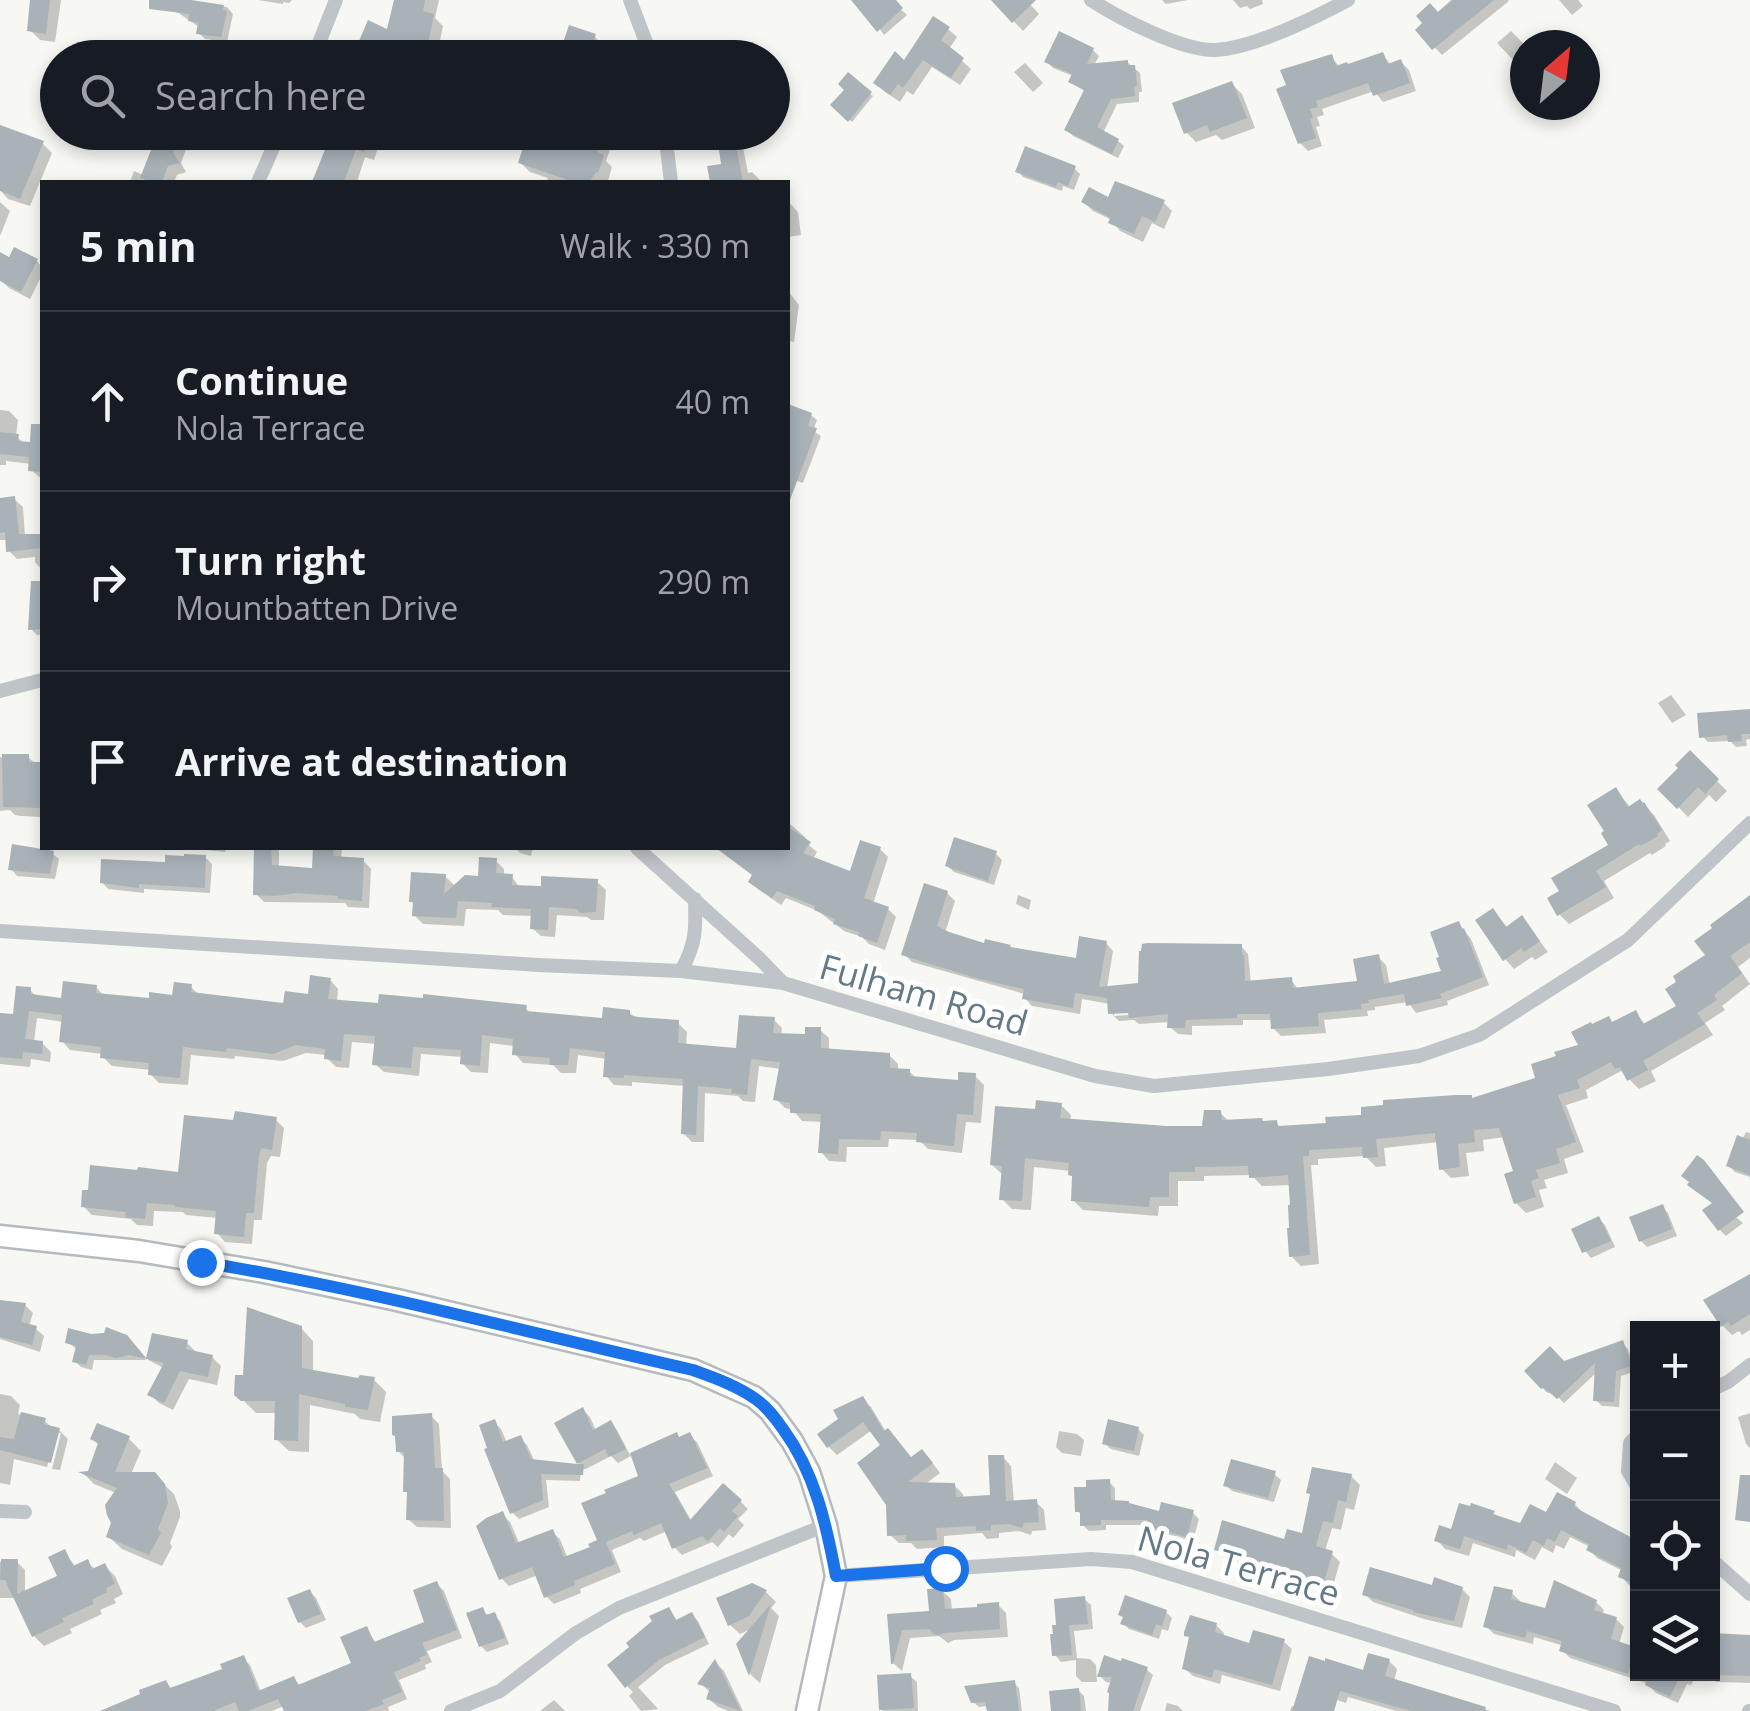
<!DOCTYPE html>
<meta charset="utf-8">
<style>
:root{--surface:#171b24;--page:#242831;--text:#f1f3f6;--muted:#9ea1a6;--line:#363941}
body{margin:0;font-family:"Open Sans",sans-serif;background:var(--page);color:var(--text)}
.controls{position:absolute;right:30px;bottom:30px;display:grid;overflow:hidden;border-radius:0px;box-shadow:0 5px 15px #0003}
.controls button{width:90px;height:90px;display:grid;place-items:center;padding:0;border:0;border-bottom:2px solid var(--line);background:var(--surface);color:var(--text);font:50px sans-serif}
.compass{position:absolute;left:1510px;top:30px;width:90px;height:90px;border-radius:50%;background:var(--surface);box-shadow:0 5px 15px #0003;rotate:28deg}
.stop{position:absolute;width:30px;height:30px;margin:-22px;border:8px solid #1a73e8;border-radius:50%;background:#fff}
.stop.end{background:#1a73e8;border-color:#fff;box-shadow:0 2px 10px #0008}
.list{margin:0;padding:0;list-style:none}
h2{display:flex;justify-content:space-between;align-items:center;height:130px;margin:0;padding:0 40px;font-size:42px}
h2 small{font-size:32px;font-weight:400;color:var(--muted)}
.list li{display:grid;grid-template-columns:65px 1fr auto;gap:30px;align-items:center;box-sizing:border-box;height:180px;padding:0 40px;border-top:2px solid var(--line)}
.list b{display:block;font-size:38px;white-space:nowrap}
.list p{margin:0;font-size:32px;white-space:nowrap;color:var(--muted)}
.list em{font-size:32px;font-style:normal;color:var(--muted)}
.icon{flex:none;width:55px;height:55px;fill:none;stroke:currentColor;stroke-width:2;stroke-linecap:round;stroke-linejoin:round}
.map{position:relative;flex:none;width:1750px;height:1711px;overflow:hidden}
.search{position:absolute;background:var(--surface);box-shadow:0 5px 15px #0003;left:40px;top:40px;width:750px;height:110px;display:flex;align-items:center;gap:25px;box-sizing:border-box;padding:0 35px;border-radius:55px;color:var(--muted);font-size:38px}
.panel{position:absolute;background:var(--surface);box-shadow:0 5px 15px #0003;left:40px;top:180px;width:750px;height:670px;border-radius:0px}
.map>svg:first-child{display:block}
.shadow{fill:#0003;fill-rule:evenodd}
.building{fill:#a8b2b7}
.lines{fill:none;stroke-linecap:round;stroke-linejoin:round}
.secondary-casing{stroke:#b4babe;stroke-width:25}
.minor{stroke:#bfc4c8;stroke-width:14}
.secondary{stroke:#fff;stroke-width:20}
.route{stroke:#1a73e8;stroke-width:12}
.labels{text-anchor:middle;dominant-baseline:central;stroke-width:10;stroke-linejoin:round;paint-order:stroke}
.street-label{font-size:35px;fill:#647986;stroke:#fff}
</style>
<div class="map">
<svg width="1750" height="1711" viewBox="0 0 1750 1711">
<rect width="100%" height="100%" fill="#f7f7f3"/>
<!-- shadow -->
<g class="shadow">
<path d="M31 0H61L55 42 40 40 30 30Z"/>
<path d="M179 0 227 7 233 14 227 42 205 39 199 33V27L177 12Z"/>
<path d="M258 0H292L289 3 283 2V4Z"/>
<path d="M397 0H439L435 18 443 26 438 50 453 58H388L371 50 362 40 389 33Z"/>
<path d="M858 0H891L907 15 884 35Z"/>
<path d="M993 0H1026L1039 14 1023 31Z"/>
<path d="M1162 0H1188L1166 4Z"/>
<path d="M1233 0H1262L1263 4 1250 9 1247 6 1240 8Z"/>
<path d="M1451 0H1508L1509 1 1442 55 1418 30Z"/>
<path d="M1559 0H1578L1583 6 1572 15Z"/>
<path d="M948 29 957 37 949 49 971 69 960 85 932 67 913 95 907 91 900 102 884 91 905 64Z"/>
<path d="M1511 31 1525 45V49L1513 60 1497 43Z"/>
<path d="M594 36 604 46 600 58H561Z"/>
<path d="M1093 50 1099 56 1094 65 1127 62 1140 73 1142 92H1139V102L1117 104 1103 133 1118 141 1124 146 1118 158 1073 136 1067 130 1086 92 1071 81 1073 76 1053 68 1047 62Z"/>
<path d="M1382 54 1391 65 1401 62 1409 70 1416 91 1383 102 1374 91 1322 109 1324 115 1317 117 1320 126 1316 127 1322 146 1308 151 1300 143 1279 90 1331 57 1340 67Z"/>
<path d="M1025 63 1043 83 1033 92 1014 72Z"/>
<path d="M848 76 873 96 852 122 834 105 848 90Z"/>
<path d="M1232 84 1242 94 1255 128 1222 140 1216 135 1196 142 1186 132Z"/>
<path d="M0 125 9 131 43 144 52 153 30 206 8 199 0 190Z"/>
<path d="M166 132H192L181 163 186 172 177 175 174 182H130L134 171 143 175Z"/>
<path d="M335 132H383L374 160 365 157 357 182H311L314 177 317 178Z"/>
<path d="M531 132H616L606 161 612 167 608 181 605 180 604 182H546L548 178 530 172 520 162Z"/>
<path d="M708 132H740L748 173 752 172 762 182H712L709 168 724 166 719 134 711 135Z"/>
<path d="M1074 168 1080 174 1074 190 1063 186 1062 191 1023 177 1018 171Z"/>
<path d="M1109 200 1163 202 1172 211 1164 229 1152 223 1143 242 1120 231 1112 220 1093 211 1084 202Z"/>
<path d="M788 201 798 212 801 235 788 237Z"/>
<path d="M0 202 10 211 0 236Z"/>
<path d="M0 255 10 260 37 261 42 267V275L30 299 9 288 0 279Z"/>
<path d="M788 291 799 305 794 342 788 341Z"/>
<path d="M0 410 9 411 18 420 16 436 25 444 42 445V479L31 470V464L6 461V465H0Z"/>
<path d="M796 410 811 415 817 420 813 431 821 436 803 483 788 478V435Z"/>
<path d="M14 499 23 507 25 537H42V570L35 562V557L17 559 9 551 8 540H0V500Z"/>
<path d="M32 606H42V635H37L31 629Z"/>
<path d="M1671 695 1686 715 1672 723 1658 703Z"/>
<path d="M1750 712V739L1746 740 1747 746 1736 747 1730 741 1708 742 1702 736Z"/>
<path d="M1690 754 1727 791 1716 802 1709 795 1688 817 1661 789Z"/>
<path d="M0 757H28L36 764H42V817L21 816 15 815 10 810 0 811Z"/>
<path d="M1616 790 1631 808 1644 805 1654 815 1670 841 1665 844 1666 846 1652 855 1650 853 1604 881 1614 898 1569 924 1559 914 1612 846Z"/>
<path d="M788 822 806 838 804 841 817 852 813 859 851 874 880 849 888 857 873 904 888 909 896 917 885 950 869 944 862 937 844 931 818 911 786 898 781 905 759 890 751 881 755 876 718 848H788Z"/>
<path d="M203 848H226L225 852 206 850Z"/>
<path d="M257 848H279V868L314 870 316 848H342L341 859 363 860 371 869 369 908 348 907 345 903 264 902 256 894Z"/>
<path d="M515 848H533L531 856 520 853Z"/>
<path d="M52 853 59 859 55 879 17 876 11 869Z"/>
<path d="M996 854 1002 860 994 885 954 872 947 866Z"/>
<path d="M205 857 212 864 210 893 144 889V893L108 889 102 882 167 865Z"/>
<path d="M495 860 504 869V876L512 877 520 888 597 882 606 890 604 920H591L587 917 557 915 555 937 541 936 532 928 533 916 503 915 498 910 466 909 464 926 423 924 414 915 415 905 411 901 445 876 456 887 480 878Z"/>
<path d="M947 893 955 901 945 933 986 946 1009 947 1078 961 1106 943 1113 951 1107 988 1140 985 1241 946 1248 954 1251 983 1291 980 1299 990 1360 983 1378 957 1386 965 1390 986 1444 972 1459 924 1471 939 1489 985 1447 1001 1448 1005 1416 1013 1408 1002 1375 1007V1010L1367 1011 1368 1016 1324 1020 1326 1033 1281 1036 1273 1028V1020H1243V1025L1192 1026V1035L1178 1034 1170 1027V1022L1139 1024 1134 1020 1119 1021 1111 1013 1110 1004 1082 999 1080 1014 1032 1006 1025 998V994L912 962 904 954ZM1114 1011 1141 1014 1114 1016Z"/>
<path d="M1018 895 1031 900 1029 910 1016 904Z"/>
<path d="M1750 898V958L1738 967 1750 984 1722 1006 1725 1010 1705 1023 1713 1035 1651 1071 1656 1081 1639 1089 1621 1071 1586 1090 1588 1098 1566 1105 1584 1152 1564 1159 1568 1173 1544 1180 1547 1188 1539 1190 1544 1207 1526 1213 1516 1203 1517 1172 1505 1137 1483 1140 1484 1151 1466 1153 1469 1176 1451 1178 1441 1168 1439 1142 1384 1148 1386 1166 1376 1167 1365 1156 1318 1159V1165H1311L1319 1264 1301 1266 1291 1256V1185L1262 1186 1251 1175 1204 1176V1181H1178V1206H1159L1158 1216 1083 1210 1073 1200 1075 1178 1071 1171 1034 1167 1031 1210 1012 1209 1002 1199 1003 1175 992 1165 1037 1112 1061 1105 1071 1115 1070 1122 1205 1128 1220 1113 1230 1122 1276 1123 1282 1129 1328 1125 1364 1117 1474 1100 1538 1080 1613 1024 1635 1013 1646 1025 1680 1007 1708 956Z"/>
<path d="M1493 911 1508 928 1522 918 1548 952 1535 960 1532 957 1514 969 1505 959Z"/>
<path d="M330 980 338 989 337 1002 525 1008 532 1014 605 1020 629 1012 636 1019 678 1023 687 1032 686 1046 738 1051 773 1019 782 1028 781 1036 807 1037 820 1030 829 1038V1051L889 1055 898 1064V1071H909L917 1079 961 1083 975 1076 984 1085 981 1123 966 1122 962 1153 928 1149 919 1140 889 1139 888 1147H847L846 1162 829 1161 821 1152 823 1122 802 1121 793 1110 785 1108 776 1099 781 1069 759 1066 755 1102 743 1101 738 1096 705 1093 704 1142H692L683 1133 685 1086 632 1082V1086L614 1085 606 1076 607 1059 578 1055 576 1073H561L553 1065 523 1063 515 1054V1046L490 1043 488 1073 471 1072 462 1063 463 1057 421 1054 419 1076 384 1072 375 1064 377 1044 352 1042 349 1068 336 1067 327 1058V1055L306 1053 283 1061 235 1056 234 1059 191 1055 188 1085 159 1083 150 1074 151 1070 112 1066 103 1057V1054L70 1050 62 1041 64 1022 37 1018 34 1042 42 1043 51 1052 50 1062 31 1059 30 1067 0 1064V1014L15 1016 30 990 38 998 63 1000 96 987 104 996 151 1001 175 998 191 987 199 995 285 1006 310 997Z"/>
<path d="M276 1120 284 1128 280 1157 271 1156 267 1163 262 1220H254L252 1244 225 1242 217 1233 218 1218 186 1215 183 1212 154 1211 153 1226 137 1225 131 1219 92 1215 83 1206 181 1174 236 1123Z"/>
<path d="M1746 1132 1750 1133V1177L1735 1172 1729 1166Z"/>
<path d="M1707 1193 1743 1223 1726 1236 1720 1230 1714 1204Z"/>
<path d="M1662 1207 1668 1213 1677 1236 1647 1247 1641 1241Z"/>
<path d="M1599 1219 1605 1225 1615 1247 1591 1258 1585 1251Z"/>
<path d="M1750 1276V1330L1742 1335 1739 1331 1732 1335 1722 1325Z"/>
<path d="M0 1302 25 1305 33 1313 29 1326 35 1328 44 1336 40 1352 0 1339Z"/>
<path d="M301 1328 313 1341V1372L358 1381 374 1380 386 1392 380 1422 360 1419 355 1414 310 1405 309 1452 289 1451 276 1439 277 1413H256L237 1394 245 1378Z"/>
<path d="M154 1336 187 1343 196 1352 212 1357 221 1366 217 1385 189 1379 173 1410 159 1403 150 1394 164 1368 148 1360Z"/>
<path d="M67 1342H130L146 1360H94L92 1370 81 1367 75 1361 77 1349Z"/>
<path d="M1622 1343 1628 1349 1636 1371 1621 1376 1619 1407 1602 1406 1596 1400 1597 1372 1564 1403 1555 1394 1548 1393 1528 1371 1564 1364Z"/>
<path d="M0 1394 11 1396 20 1405 18 1414 45 1421 53 1429 59 1430 68 1439 60 1470 52 1469 61 1433H56L47 1467 14 1459 10 1485 0 1483Z"/>
<path d="M862 1399 871 1407 886 1432 912 1460 931 1461 940 1473 924 1485H954L963 1494V1499L993 1498 1003 1457 1011 1466 1014 1503 1036 1502 1044 1510 1046 1530 1032 1531 1031 1535 1019 1531 999 1533V1538L987 1539 982 1533 944 1536V1547L917 1549 911 1543H899L890 1535 884 1445 872 1430 837 1455 828 1446Z"/>
<path d="M583 1410 590 1417 596 1431 611 1423 617 1430 630 1455 676 1435 680 1439 689 1435 697 1442 713 1476 675 1492 692 1522 740 1501 748 1509 738 1519 744 1525 733 1538 729 1534 718 1547 712 1542 682 1555 674 1547 667 1531 644 1541 640 1538 612 1550 621 1572 580 1589 581 1593 554 1604 546 1596 538 1575 509 1586 501 1578 502 1514 510 1522 520 1545 552 1532 560 1539 568 1559 593 1548 601 1541 641 1477 633 1455 618 1463 611 1456 586 1469H581L580 1481 546 1480 549 1507 519 1519 512 1512 494 1422 501 1429 507 1443 520 1438 527 1445 535 1462 581 1467 557 1424Z"/>
<path d="M1750 1413V1448L1746 1444 1738 1417Z"/>
<path d="M431 1416 439 1424 442 1471 450 1479 451 1528 417 1527 408 1519 409 1495 406 1491V1459L398 1451Z"/>
<path d="M1138 1429 1144 1435 1139 1456 1111 1449 1104 1443Z"/>
<path d="M1059 1431 1077 1434 1084 1440 1081 1456 1062 1453 1056 1447Z"/>
<path d="M128 1438 141 1451 131 1474 154 1475 174 1494 180 1511V1517L170 1543 172 1547 162 1566 122 1549 109 1537 116 1493 94 1484 84 1474H90L100 1446 93 1439Z"/>
<path d="M1555 1462 1577 1478 1567 1494 1545 1479Z"/>
<path d="M1274 1474 1281 1480 1274 1502 1232 1491 1226 1485Z"/>
<path d="M1351 1476 1360 1485 1354 1510 1346 1508 1341 1530 1332 1528 1325 1551 1331 1553 1340 1562 1332 1589 1318 1584 1317 1586 1302 1582 1299 1578 1225 1558 1217 1550 1285 1542 1304 1536Z"/>
<path d="M1109 1482 1115 1488V1502L1161 1514 1193 1513 1199 1519 1193 1541 1155 1531 1149 1525H1106V1530L1089 1531 1083 1525 1082 1516 1078 1511Z"/>
<path d="M1575 1504 1583 1513 1638 1542V1588L1629 1585 1621 1576 1623 1571 1597 1558 1589 1549 1590 1547 1570 1537 1564 1549 1556 1545 1553 1553 1542 1547 1535 1560 1516 1550 1515 1557 1473 1543 1469 1556 1445 1549 1437 1540 1493 1513 1498 1518 1521 1526Z"/>
<path d="M64 1552 76 1567 87 1562 96 1570 105 1566 115 1576 123 1594 114 1599 116 1603 100 1610 102 1614 70 1629 72 1633 44 1646 34 1636 16 1598H0V1560V1562H17L25 1570V1593L60 1577Z"/>
<path d="M437 1584 444 1591 462 1638 427 1651 432 1662 425 1665 426 1669 399 1680 407 1699 388 1707 389 1711H286L284 1706 272 1711H107L166 1683 173 1690 225 1670 243 1658 250 1665 261 1692 294 1679 301 1686 355 1664 366 1629 377 1644 427 1623Z"/>
<path d="M752 1586 766 1592 776 1602 771 1608 779 1616 760 1683 751 1675 739 1645 753 1628 740 1634 730 1625Z"/>
<path d="M1434 1588 1462 1589 1470 1597 1462 1628 1424 1619 1373 1602 1365 1594Z"/>
<path d="M942 1591 951 1599 952 1611 998 1605 1006 1613 1008 1637 954 1640 948 1643 939 1636 910 1638 902 1671 893 1663 890 1616 932 1613Z"/>
<path d="M310 1592 316 1598 326 1620 306 1628 300 1622Z"/>
<path d="M1512 1593 1520 1601 1519 1604 1547 1611 1596 1602 1604 1610 1602 1615 1616 1619 1624 1627 1619 1644 1638 1650V1674H1697L1691 1685 1687 1684 1678 1703 1656 1693 1646 1683 1570 1658 1562 1650 1564 1646 1534 1637 1533 1644 1494 1634 1486 1626Z"/>
<path d="M1084 1599 1091 1605 1093 1629 1074 1631 1077 1658 1090 1659 1096 1665 1097 1682H1082L1076 1676V1660L1061 1662 1055 1655V1636Z"/>
<path d="M1712 1608 1720 1616 1712 1631Z"/>
<path d="M482 1610 489 1616 494 1615 500 1621 509 1644 487 1652 481 1646Z"/>
<path d="M669 1610 678 1622 692 1615 698 1621 709 1644 665 1665 638 1687 658 1709 641 1711 629 1696 633 1692 627 1686Z"/>
<path d="M1166 1612 1172 1618 1168 1631 1162 1629 1159 1639 1129 1629 1123 1623 1125 1618Z"/>
<path d="M1216 1625 1224 1633 1223 1637 1251 1646 1283 1641 1292 1649 1280 1691 1222 1675 1220 1684 1193 1676 1184 1668 1191 1639 1186 1635Z"/>
<path d="M1750 1637V1683L1716 1682 1708 1674H1712Z"/>
<path d="M1389 1661 1397 1669 1394 1681 1491 1711H1396L1348 1697 1346 1703 1337 1700 1333 1711H1290L1292 1706 1296 1708Z"/>
<path d="M716 1663 724 1671 743 1711H728L718 1707 709 1699 711 1693 700 1683Z"/>
<path d="M1146 1669 1153 1675 1140 1711H1111L1113 1683 1106 1682 1100 1676Z"/>
<path d="M910 1676 917 1682 918 1711H882L880 1678Z"/>
<path d="M1014 1683 1019 1688 1022 1711H989L988 1706 979 1707 973 1702Z"/>
<path d="M1078 1690 1084 1696 1086 1711H1053Z"/>
<path d="M554 1700 565 1711H540Z"/>
<path d="M1167 1703 1178 1706 1183 1711H1165Z"/>
</g>
<!-- building -->
<g class="building">
<path d="M30 0H50L46 34 27 31Z"/>
<path d="M149 0H191L224 5 223 10 227 11 221 37 196 34 198 23 188 21 189 14 149 9Z"/>
<path d="M394 0H425L423 11 434 14 428 44 460 56 459 58H395L359 41 368 20 387 29Z"/>
<path d="M851 0H896L903 8 877 32Z"/>
<path d="M991 0H1036L1012 23Z"/>
<path d="M1453 0H1494L1432 50 1415 30 1422 23 1416 16 1430 3 1438 12Z"/>
<path d="M933 16 950 27 941 40 964 58 951 78 923 60 903 88 898 84 890 95 873 83 895 51 904 60Z"/>
<path d="M569 25 596 34 588 58H558Z"/>
<path d="M1059 31 1094 48 1087 64 1128 60V65H1135L1137 86 1134 87 1135 96 1111 99 1097 127 1119 139 1112 154 1064 130 1084 90 1068 82 1072 74 1044 62Z"/>
<path d="M1383 52 1388 64 1401 59 1410 83 1373 96 1368 83 1316 101 1318 107 1310 109 1313 118 1310 119 1316 138 1298 144 1276 89 1286 85 1280 70 1332 54 1336 66 1347 62 1348 64Z"/>
<path d="M848 72 872 92 848 122 830 105 844 90 838 84Z"/>
<path d="M1232 81 1247 118 1210 132 1207 125 1184 134 1172 103Z"/>
<path d="M0 125 44 141 20 199 0 191Z"/>
<path d="M158 132 177 140 173 153 180 163 168 166 162 182H153L140 178Z"/>
<path d="M332 132H371L364 152 356 149 344 182H312Z"/>
<path d="M528 132H540L552 137 554 132H604L597 152 604 155 598 173 596 172 589 182H574L518 163Z"/>
<path d="M735 140 743 182H710L707 166 721 164 718 143Z"/>
<path d="M1025 146 1076 166 1068 186 1058 182 1056 187 1015 172Z"/>
<path d="M1115 181 1165 200 1155 222 1142 216 1134 234 1108 223 1110 218 1081 202 1089 187 1108 197Z"/>
<path d="M14 247 38 259 21 292 0 281V252L9 257Z"/>
<path d="M788 404 812 413 808 426 817 428 790 500H788Z"/>
<path d="M31 424H42V472L28 471 29 457 0 454V432L19 434 18 441 30 442Z"/>
<path d="M15 496 19 534H42V548L6 552 5 532 0 533V498Z"/>
<path d="M31 581H42V629L28 630Z"/>
<path d="M1750 709V734H1741L1742 741 1728 742 1727 735 1699 738 1697 713Z"/>
<path d="M1690 750 1719 779 1705 794 1698 787 1677 809 1657 789 1678 768 1675 765Z"/>
<path d="M2 754H29V762H42V808L3 807Z"/>
<path d="M1616 787 1628 807 1640 799 1643 803 1644 802 1662 830 1657 834 1658 836 1640 846 1639 844 1596 871 1606 887 1557 916 1547 898 1559 891 1551 878 1608 845 1601 833 1604 831 1587 805Z"/>
<path d="M788 827 811 842 803 853 850 871 860 840 881 847 864 898 889 907 877 943 858 936 859 932 833 924 835 919 814 910 815 906 777 891 772 898 748 882 752 875 716 848H788Z"/>
<path d="M954 837 997 851 988 881 945 866Z"/>
<path d="M12 844 54 851 50 874 8 870Z"/>
<path d="M254 848H271L272 865 312 868 313 848H334L333 856 364 858 362 901 338 899V896L296 893 275 896 253 895Z"/>
<path d="M184 854 206 855 205 888 139 884V888L100 883 101 859 165 862V855L184 856Z"/>
<path d="M479 857 497 858 496 873 513 874 512 885 541 886V876L598 879 596 912 580 913 577 909 549 907 548 930 530 929 531 909 491 907 492 903 458 901 456 918 412 916 413 902H409L411 872 446 874 444 894 465 875 478 876Z"/>
<path d="M924 883 948 891 937 926 949 932 984 943 985 939 1011 945 1010 947 1076 958 1079 936 1107 941 1099 987 1138 983 1139 951H1141L1142 944 1147 943 1242 944V955H1244L1245 981 1292 977 1293 988 1357 981 1353 959 1379 954 1384 984 1441 971 1436 958 1439 957 1430 932 1459 921 1462 929 1464 928 1483 977 1440 994 1442 998 1406 1006 1404 994 1368 1000 1369 1003 1361 1004 1362 1009 1318 1013 1319 1026 1271 1029 1270 1014H1237V1018L1186 1020 1185 1028H1167L1168 1014 1129 1018 1128 1013 1108 1014 1107 998 1075 993 1073 1008 1022 999 1024 989 976 978 901 955Z"/>
<path d="M1750 895V942L1730 956 1742 973 1714 995 1717 1000 1697 1013 1705 1024 1643 1061 1648 1070 1627 1081 1620 1067 1615 1069 1611 1062 1577 1080 1580 1088 1558 1095 1576 1142 1556 1149 1560 1163 1536 1170 1539 1178 1531 1181 1536 1197 1514 1204 1504 1174 1513 1171 1499 1128 1474 1130 1475 1142 1458 1144 1460 1167 1439 1170 1435 1133 1376 1139 1378 1157 1363 1158 1362 1147 1309 1150V1156H1303L1310 1255 1289 1257 1287 1228H1289L1288 1205H1290L1288 1175 1249 1178 1248 1166 1195 1167V1172H1169V1197H1150L1149 1207 1071 1201 1072 1176 1068 1175 1069 1163 1025 1158 1022 1201 999 1200 1002 1166 990 1165 995 1106 1035 1109 1036 1100 1062 1103 1060 1118 1166 1126H1202L1204 1110H1221L1222 1120 1262 1118 1263 1121 1277 1120 1278 1126 1326 1123 1325 1117 1361 1115V1107L1383 1105V1100L1456 1095H1472V1098L1535 1078 1531 1064 1556 1056 1554 1052 1578 1045 1571 1032 1591 1022 1592 1024 1609 1016 1612 1022 1636 1010 1643 1024 1676 1006 1665 989 1676 982 1673 976 1705 955 1694 941 1712 928 1710 925Z"/>
<path d="M1493 908 1506 927 1522 915 1540 941 1524 952 1521 948 1503 961 1475 920Z"/>
<path d="M310 975 331 978 328 999 378 1003 379 994 423 998V994L527 1005 526 1011 602 1018 603 1007 630 1010V1015L638 1017 679 1020 678 1043 736 1048 739 1015 775 1017 773 1033 805 1034V1027H821V1048L890 1053V1068L910 1069V1076L958 1080V1072L976 1073 973 1115 957 1114 954 1146 916 1142 917 1133 881 1131 880 1140 839 1139 838 1154 818 1153 821 1114 790 1113V1103L773 1100 780 1062 751 1059 747 1095 731 1093 732 1089 698 1086 696 1135 681 1134 683 1079 624 1075V1078L603 1077 605 1052 570 1048 568 1065H549L550 1058 512 1055 513 1039 482 1035 480 1066 460 1064 461 1050 413 1047 411 1068 372 1065 375 1036 344 1034 341 1061 324 1059 325 1049 296 1045 273 1054 227 1048 226 1052 183 1047 180 1078 148 1075 149 1063 100 1058 101 1047 59 1042 62 1015 29 1011 25 1039 43 1041 42 1054 23 1052 22 1059 0 1057V1013L13 1014 16 986 31 987V994L61 998 63 981 97 985 96 993 149 998V992L172 995 174 982 192 984 191 992 283 1003 285 991 308 994Z"/>
<path d="M235 1111 277 1117 272 1150 262 1148 259 1154 254 1213H246L244 1237 214 1234 216 1211 175 1207V1205L147 1203 145 1219 125 1217 126 1212 81 1207 82 1190H88L90 1165 137 1170 138 1167 178 1172 184 1115 233 1120Z"/>
<path d="M1737 1135 1750 1140V1175L1726 1166Z"/>
<path d="M1697 1155 1704 1160 1744 1212 1718 1231 1702 1210 1712 1203 1687 1185 1689 1182 1681 1176Z"/>
<path d="M1663 1204 1672 1229 1639 1242 1629 1217Z"/>
<path d="M1599 1216 1611 1241 1582 1253 1571 1229Z"/>
<path d="M1750 1274V1314L1731 1326 1728 1322 1721 1327 1703 1300Z"/>
<path d="M0 1300 26 1303 21 1322 37 1326 32 1345 0 1337Z"/>
<path d="M247 1307 302 1326V1368L358 1378 360 1375 375 1377 368 1410 345 1407V1404L299 1394 298 1441 274 1440 275 1401H241L234 1395 235 1375H243Z"/>
<path d="M106 1327 127 1335 146 1358 152 1333 188 1340 186 1349 213 1355 208 1377 180 1371 164 1403 147 1395 164 1363 129 1355 116 1358 105 1355H89L86 1365 72 1362 76 1346 65 1343 68 1328 91 1334 104 1333Z"/>
<path d="M1623 1340 1632 1366 1616 1371 1614 1402 1593 1401 1595 1363 1557 1399 1548 1391 1547 1392 1543 1388 1541 1389 1524 1371 1550 1346 1564 1361Z"/>
<path d="M863 1396 884 1431 888 1428 911 1457 922 1449 933 1463 908 1482 955 1483 956 1497 990 1495 988 1455H1004L1006 1501 1037 1499 1039 1522 1024 1523 1022 1528 1008 1524 991 1525V1530L976 1531V1526L936 1528 937 1540 906 1541V1535L887 1536 886 1505 857 1463 880 1445 863 1422 827 1448 817 1434 838 1419 833 1410Z"/>
<path d="M583 1407 593 1430 611 1420 626 1449 609 1457 605 1449 577 1464H584L583 1475 541 1474 543 1500 510 1514 484 1449 487 1448 479 1425 495 1419 503 1442 521 1435 531 1459 577 1464 554 1423Z"/>
<path d="M21 1412 46 1418 44 1424 60 1428 51 1463 0 1450V1437L14 1439Z"/>
<path d="M432 1413 435 1468H443L444 1521 406 1520 407 1492H403L404 1452H396L395 1436 392 1435V1416Z"/>
<path d="M1108 1419 1139 1427 1134 1451 1102 1444Z"/>
<path d="M97 1423 130 1436 115 1472H155L165 1484 168 1503 158 1529 161 1533 149 1555 106 1537 111 1523 107 1515 105 1505 117 1488 78 1472 88 1471 98 1443 90 1439Z"/>
<path d="M677 1432 679 1437 690 1432 707 1468 669 1484 690 1520 723 1483 742 1500 732 1511 738 1516 724 1532 720 1528 708 1541 702 1536 672 1549 661 1523 634 1535 632 1531 606 1542 615 1564 574 1581 575 1585 544 1598 532 1567 499 1580 476 1526 486 1518 503 1511 516 1543 553 1529 564 1557 590 1547 588 1544 597 1540 581 1503 606 1493 604 1490 638 1476 630 1453Z"/>
<path d="M1231 1459 1276 1471 1268 1498 1223 1486Z"/>
<path d="M1312 1467 1352 1474 1346 1502 1338 1500 1333 1523 1323 1521 1316 1546 1333 1551 1324 1582 1309 1577V1579L1291 1574 1292 1571 1214 1550 1222 1520 1284 1539 1287 1529 1302 1533 1310 1494 1306 1493Z"/>
<path d="M1740 1475H1750V1522L1735 1520Z"/>
<path d="M1110 1479 1111 1500 1129 1501V1503L1159 1511 1161 1502 1194 1510 1187 1537 1146 1526 1148 1520H1101V1525L1080 1526V1512H1075L1074 1487H1086V1480Z"/>
<path d="M1557 1492 1576 1502 1574 1507 1638 1541V1585L1618 1577 1621 1568 1586 1550 1589 1544 1561 1530 1555 1542 1547 1538 1544 1546 1533 1540 1526 1553 1508 1544 1507 1550 1464 1536 1460 1549 1434 1541 1439 1525 1451 1529 1459 1503 1470 1506 1471 1503 1495 1511 1493 1514 1520 1523 1530 1504 1546 1512Z"/>
<path d="M65 1549 73 1566 88 1559 92 1569 105 1563 115 1584 106 1588 107 1592 92 1600 94 1604 62 1618 64 1622 32 1637 5 1580H0L1 1559H18L17 1594 57 1576 48 1557Z"/>
<path d="M1370 1567 1432 1585 1434 1577 1463 1587 1454 1621 1413 1612V1610L1362 1595Z"/>
<path d="M1554 1580 1597 1600 1594 1610 1617 1617 1611 1639 1636 1647 1628 1674 1559 1651 1562 1641 1527 1631 1525 1638 1483 1627 1494 1586 1513 1590 1511 1599 1545 1608Z"/>
<path d="M437 1581 457 1630 422 1643 427 1655 419 1658 421 1661 394 1672 402 1692 382 1700 384 1704 366 1711H284L278 1699 248 1711H239L235 1702 213 1711H100L140 1694 139 1690 166 1680 170 1688 222 1669 220 1664 244 1655 258 1691 294 1676 298 1685 351 1663 340 1637 367 1626 374 1642 424 1622 413 1590Z"/>
<path d="M752 1583 767 1590 749 1616 728 1626 716 1598Z"/>
<path d="M943 1588 945 1609 977 1607V1604L999 1602 1000 1629 944 1633 938 1635 932 1633 930 1629 902 1630 893 1664H891L887 1614 929 1611 927 1589Z"/>
<path d="M310 1589 321 1614 298 1623 287 1598Z"/>
<path d="M1125 1595 1167 1610 1162 1626 1156 1624 1152 1635 1120 1624 1123 1617 1118 1615Z"/>
<path d="M1085 1596 1088 1624 1069 1625 1072 1655 1052 1656 1050 1634H1053L1052 1625H1056L1054 1599Z"/>
<path d="M771 1604 749 1676 736 1644Z"/>
<path d="M483 1607 486 1615 495 1612 505 1638 479 1647 466 1613Z"/>
<path d="M669 1607 676 1620 692 1612 705 1637 659 1660 625 1688 607 1665 629 1647 626 1643 652 1621 649 1616Z"/>
<path d="M1190 1615 1217 1623 1215 1632 1249 1643 1253 1630 1285 1639 1272 1685 1214 1669 1212 1678 1182 1669 1189 1637 1184 1636V1632Z"/>
<path d="M1712 1633 1750 1635V1676L1712 1675Z"/>
<path d="M1368 1653 1390 1659 1385 1676 1486 1707 1485 1711H1411L1340 1691 1334 1711H1292L1309 1656 1325 1661V1658L1363 1670Z"/>
<path d="M1104 1655 1121 1661 1122 1658 1148 1667 1133 1711H1108L1109 1693 1107 1692 1112 1677H1097Z"/>
<path d="M715 1659 741 1711 706 1699 710 1688 697 1684Z"/>
<path d="M911 1673 914 1708 879 1710 877 1675Z"/>
<path d="M1650 1674H1681L1670 1697 1645 1685Z"/>
<path d="M1015 1680 1019 1711H987L985 1702 971 1703 964 1686Z"/>
<path d="M1079 1688 1081 1711H1051L1049 1691Z"/>
</g>
<g class="lines">
<!-- secondary casing -->
<g class="secondary-casing">
<path id="secondary" d="M0 1236 139 1251 264 1272 397 1300 693 1370 754 1397 770 1411 792 1441 809 1472 826 1525 836 1576 807 1711"/>
</g>
<!-- minor -->
<g class="minor">
<path d="M630 0 652 58"/>
<path d="M1091 0C1119 18 1182 51 1215 50 1253 48 1314 18 1348 0"/>
<path d="M313 58 336 0"/>
<path d="M665 132 671 182"/>
<path d="M258 182 280 132"/>
<path d="M0 691 42 680"/>
<path d="M637 848 761 960 783 983"/>
<path d="M0 931 538 965 681 971 783 983 1095 1076 1154 1086 1328 1069 1419 1056 1479 1035 1628 940 1750 823"/>
<path d="M681 971C696 944 696 930 695 899"/>
<path d="M1712 1389 1728 1382 1750 1365"/>
<path d="M1638 1435 1630 1443 1628 1471 1638 1488"/>
<path d="M0 1511 25 1512"/>
<path d="M1712 1560 1750 1594"/>
<path d="M836 1576 1091 1559 1132 1562 1614 1711"/>
<path d="M451 1711 500 1691 576 1633 619 1608 826 1525"/>
<path d="M1749 1711H1750"/>
</g>
<!-- secondary -->
<use href="#secondary" class="secondary"/>
</g>
<g class="lines">
<!-- route -->
<path class="route" d="M201 1262C367 1289 529 1333 693 1370 715 1378 738 1386 757 1400 768 1408 775 1418 783 1429 815 1473 826 1523 836 1576L945 1568"/>
</g>
<g class="labels">
<!-- street labels -->
<g class="street-label">
<text transform="translate(924 994) rotate(16)">Fulham Road</text>
<text transform="translate(1239 1565) rotate(16)">Nola Terrace</text>
</g>
</g>
</svg>
<div class="controls">
<button>+</button>
<button>−</button>
<button><svg class="icon" aria-label="locate" viewBox="0 0 24 24"><circle cx="12" cy="12" r="6"/><path d="M12 2v4M12 18v4M2 12h4M18 12h4"/></svg></button>
<button><svg class="icon" aria-label="layers" viewBox="0 0 24 24"><path d="M12 4l9 5-9 5-9-5zM3 14l9 5 9-5"/></svg></button>
</div>
<svg class="compass" viewBox="-18 -18 36 36"><path d="M0-13l5 13h-10z" fill="#e53935"/><path d="M0 13l5-13h-10z" fill="#9ea1a6"/></svg>
<div class="stop" style="left:945px;top:1568px"></div>
<div class="stop end" style="left:201px;top:1262px"></div>
<div class="search"><svg class="icon" aria-label="search" viewBox="0 0 24 24"><circle cx="10" cy="10" r="6"/><path d="M15 15l6 6"/></svg>Search here</div>
<section class="panel">
<h2>5 min<small>Walk · 330 m</small></h2>
<ul class="list">
<li><svg class="icon" aria-label="ahead" viewBox="0 0 24 24"><path d="M12 20V5M6 11l6-6 6 6"/></svg><div><b>Continue</b><p>Nola Terrace</p></div><em>40 m</em></li>
<li><svg class="icon" aria-label="right" viewBox="0 0 24 24"><path d="M7 20v-9h11M14 6l5 5-5 5"/></svg><div><b>Turn right</b><p>Mountbatten Drive</p></div><em>290 m</em></li>
<li><svg class="icon" aria-label="arrive" viewBox="0 0 24 24"><path d="M6 21V4h12l-3 4 3 4H6"/></svg><div><b>Arrive at destination</b></div></li>
</ul>
</section>
</div>
